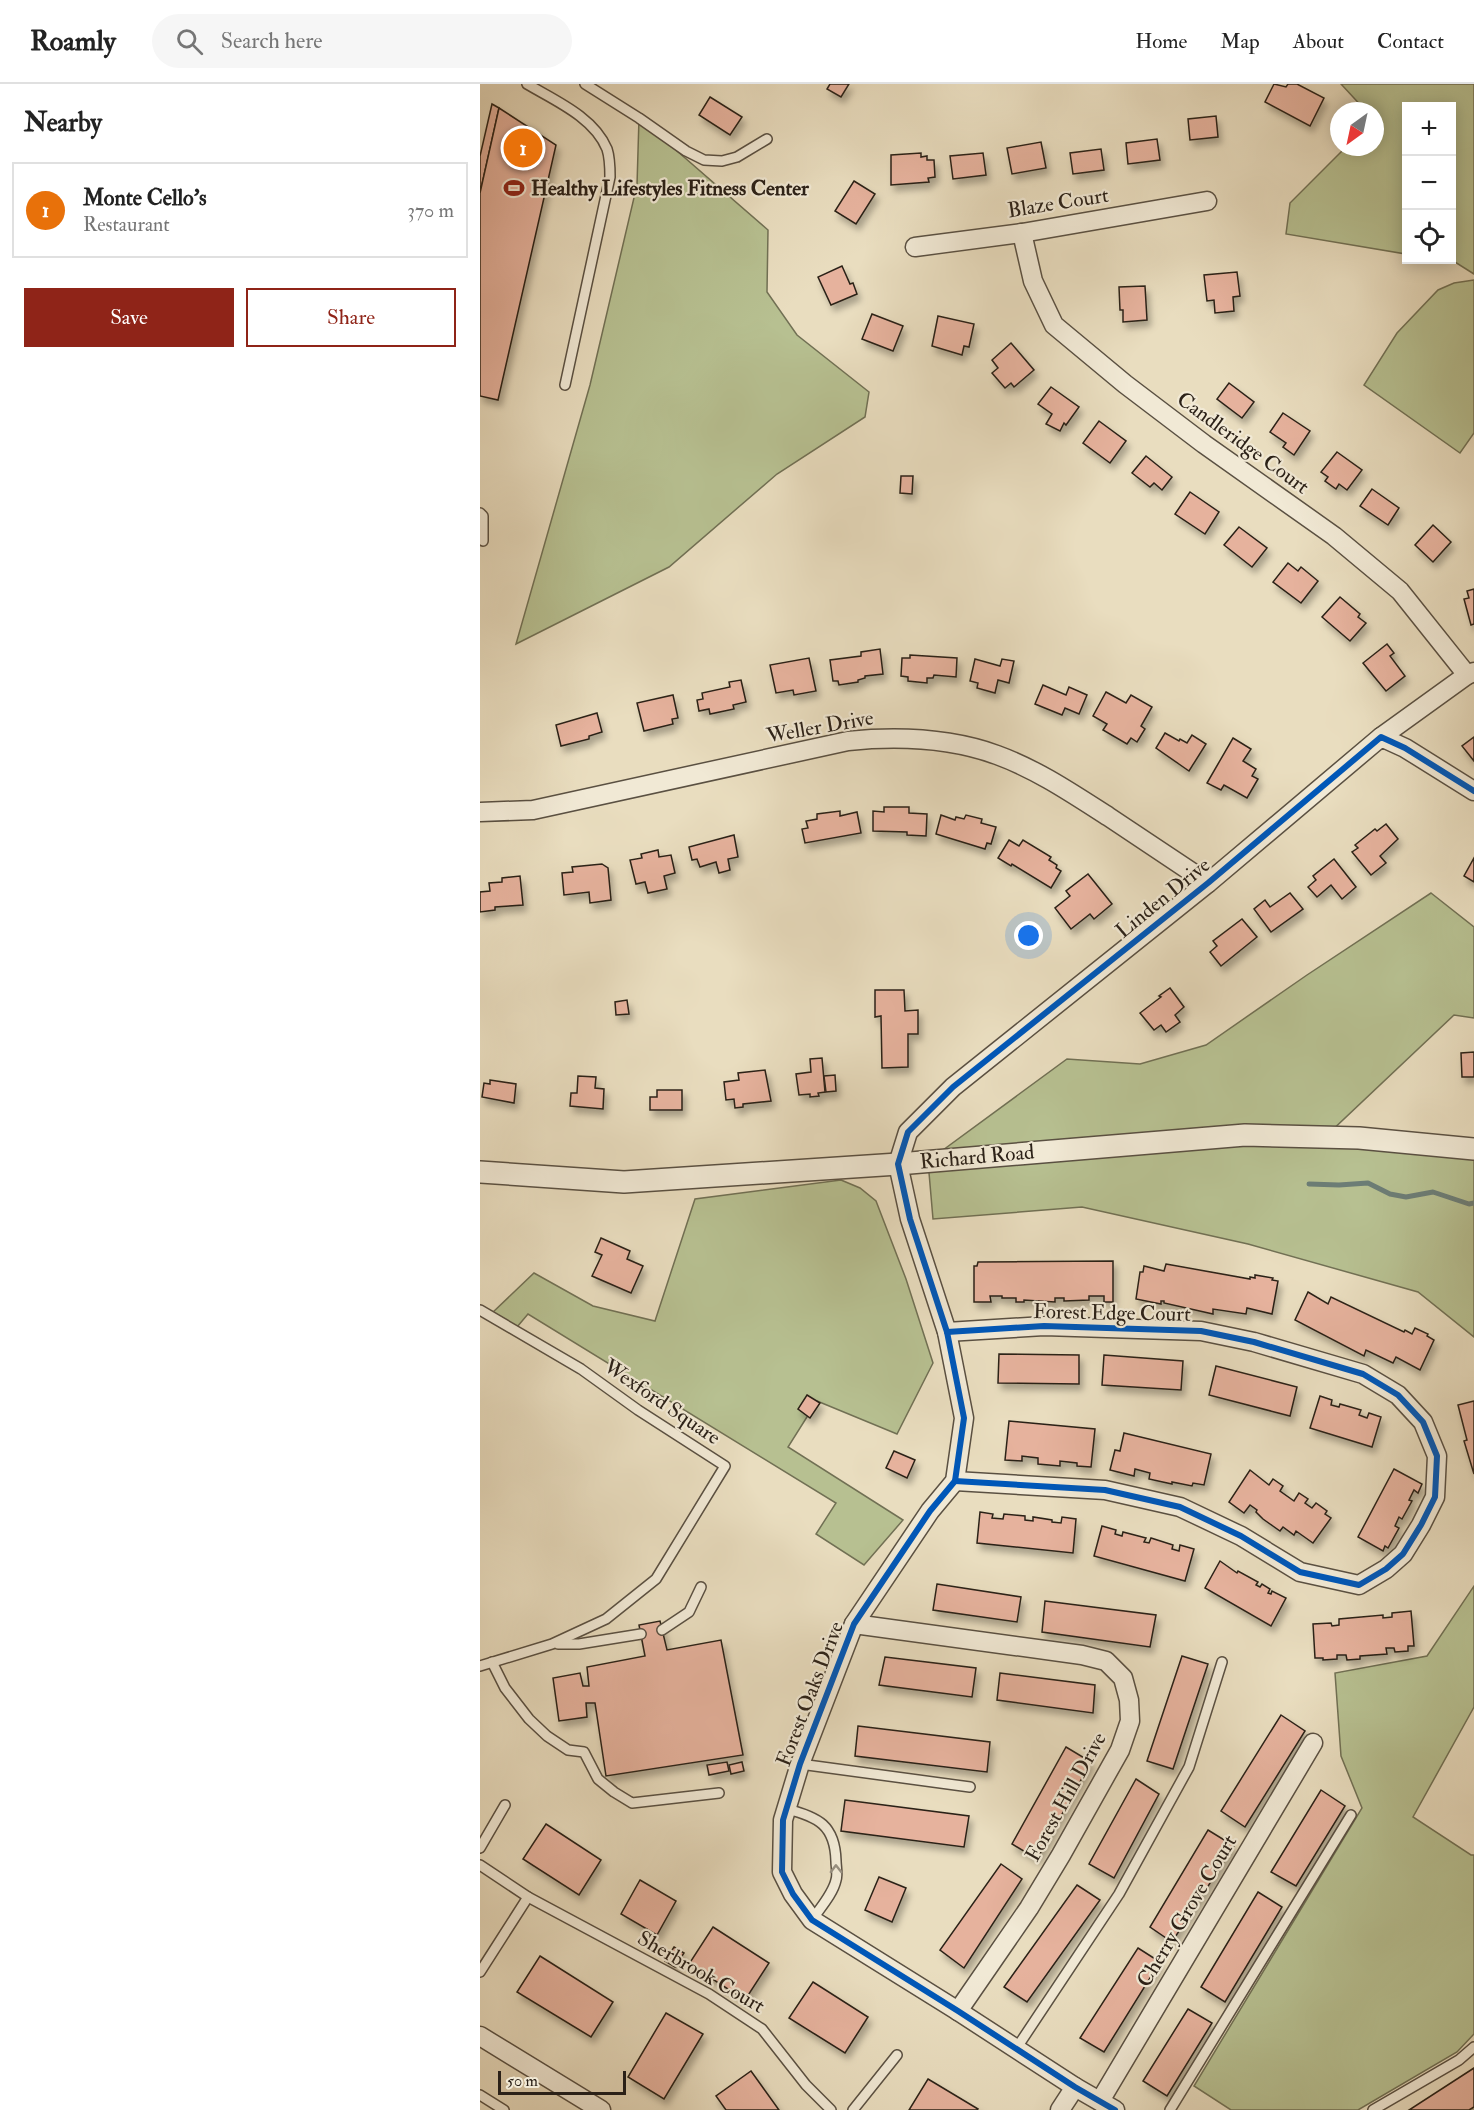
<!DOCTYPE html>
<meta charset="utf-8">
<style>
:root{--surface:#fff;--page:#f6f6f6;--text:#222;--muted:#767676;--line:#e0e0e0;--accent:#8f2418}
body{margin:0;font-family:"IM FELL Double Pica",serif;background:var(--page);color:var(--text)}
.controls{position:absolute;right:18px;top:18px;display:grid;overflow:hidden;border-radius:0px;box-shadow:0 3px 15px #0003}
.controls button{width:54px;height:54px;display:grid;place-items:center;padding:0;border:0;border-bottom:2px solid var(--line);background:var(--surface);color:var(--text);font:30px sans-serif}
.compass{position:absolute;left:850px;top:18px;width:54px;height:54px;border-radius:50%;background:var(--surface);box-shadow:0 3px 15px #0003;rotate:213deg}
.scale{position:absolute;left:18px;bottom:15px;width:128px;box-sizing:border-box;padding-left:6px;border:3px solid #2b2118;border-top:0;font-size:16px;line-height:21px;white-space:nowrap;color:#2b2118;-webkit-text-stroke:4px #f1e9d5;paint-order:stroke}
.you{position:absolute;left:549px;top:852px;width:21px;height:21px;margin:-15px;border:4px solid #fff;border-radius:50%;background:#1a73e8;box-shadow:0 0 0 9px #1a73e833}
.badge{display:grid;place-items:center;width:39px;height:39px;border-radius:50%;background:var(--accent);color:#fff;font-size:20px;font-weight:700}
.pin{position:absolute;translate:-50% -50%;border:3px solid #fff;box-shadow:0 2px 6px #0006}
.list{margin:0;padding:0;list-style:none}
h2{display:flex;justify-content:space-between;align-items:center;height:78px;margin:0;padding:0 24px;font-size:26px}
h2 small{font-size:20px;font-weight:400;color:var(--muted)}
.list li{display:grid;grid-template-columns:39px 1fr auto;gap:18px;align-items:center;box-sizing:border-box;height:96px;margin:0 12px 12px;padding:0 12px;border:2px solid var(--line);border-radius:0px}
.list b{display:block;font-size:22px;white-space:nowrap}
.list p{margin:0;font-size:20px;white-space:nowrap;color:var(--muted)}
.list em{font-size:20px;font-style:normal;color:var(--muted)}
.actions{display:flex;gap:12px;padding:18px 24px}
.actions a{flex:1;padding:14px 0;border:2px solid var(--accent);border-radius:0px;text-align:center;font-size:21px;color:var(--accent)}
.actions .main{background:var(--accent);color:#fff}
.icon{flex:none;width:33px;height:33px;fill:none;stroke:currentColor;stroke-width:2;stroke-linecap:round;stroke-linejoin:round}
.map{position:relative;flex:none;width:994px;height:2026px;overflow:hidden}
header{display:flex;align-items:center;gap:36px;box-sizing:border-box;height:84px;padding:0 30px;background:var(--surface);border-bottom:2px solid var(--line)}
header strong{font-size:28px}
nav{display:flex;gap:33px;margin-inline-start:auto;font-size:21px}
.search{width:420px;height:54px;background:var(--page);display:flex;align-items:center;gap:15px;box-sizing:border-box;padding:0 21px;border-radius:33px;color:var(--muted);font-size:22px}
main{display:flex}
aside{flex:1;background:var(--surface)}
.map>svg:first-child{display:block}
.green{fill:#b7c091;stroke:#717054;stroke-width:1.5}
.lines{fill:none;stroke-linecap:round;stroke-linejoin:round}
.stream{stroke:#6c7d76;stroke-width:5}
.building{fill:#e6b29d;stroke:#2b2118;stroke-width:1.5;filter:url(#shadow)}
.service-casing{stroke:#5a5042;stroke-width:12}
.minor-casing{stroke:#5a5042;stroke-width:21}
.tertiary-casing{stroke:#5a5042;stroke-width:24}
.service{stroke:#f1e9d5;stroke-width:9}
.minor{stroke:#f1e9d5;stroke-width:18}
.tertiary{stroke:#f1e9d5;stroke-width:21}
.cycleway-casing{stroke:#f1e9d5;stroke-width:10}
.cycleway{stroke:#0057b8;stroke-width:6}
.oneway{stroke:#988f80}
.labels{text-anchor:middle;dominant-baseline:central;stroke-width:4.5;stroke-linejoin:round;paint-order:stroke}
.poi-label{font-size:21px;font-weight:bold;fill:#2b2118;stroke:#f1e9d5;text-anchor:start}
.street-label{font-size:21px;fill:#2b2118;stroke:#f1e9d5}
</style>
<header>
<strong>Roamly</strong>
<div class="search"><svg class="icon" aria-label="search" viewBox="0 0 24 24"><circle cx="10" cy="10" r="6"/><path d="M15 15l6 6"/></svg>Search here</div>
<nav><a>Home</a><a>Map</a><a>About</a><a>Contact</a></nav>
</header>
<main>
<aside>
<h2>Nearby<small></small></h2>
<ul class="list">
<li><span class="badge" style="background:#e8710a">1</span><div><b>Monte Cello's</b><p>Restaurant</p></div><em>370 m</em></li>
</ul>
<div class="actions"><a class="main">Save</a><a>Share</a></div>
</aside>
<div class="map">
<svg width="994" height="2026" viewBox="0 0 994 2026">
<defs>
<filter id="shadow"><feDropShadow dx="3.5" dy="6" stdDeviation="3" flood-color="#0004"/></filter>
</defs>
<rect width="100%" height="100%" fill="#e9ddbf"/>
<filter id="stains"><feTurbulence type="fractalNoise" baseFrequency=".00333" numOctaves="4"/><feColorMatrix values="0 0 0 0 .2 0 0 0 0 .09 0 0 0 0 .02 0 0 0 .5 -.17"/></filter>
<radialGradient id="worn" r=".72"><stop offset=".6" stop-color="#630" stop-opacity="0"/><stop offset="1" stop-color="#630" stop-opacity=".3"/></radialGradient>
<!-- green -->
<g class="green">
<path d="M861 0H994V190L975 178 959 176H972V22H926V170L806 150 810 119 866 63H895V27H886Z"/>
<path d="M159 34 288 146 287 208 317 251 389 308 385 333 297 390 189 483 36 560 110 301 157 101Z"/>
<path d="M994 196V349L980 369 884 301 917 249 958 206 974 199Z"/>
<path d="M951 809 994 843V934L974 931 845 1053 994 1065V1253L938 1208 768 1160 602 1123 453 1135 448 1077 587 975 660 980 726 961 827 891Z"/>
<path d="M361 1096 380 1104 396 1117 426 1195 453 1279 417 1350 337 1317 308 1363 423 1436 384 1481 336 1450 356 1419 48 1230 37 1243 12 1229 54 1189 113 1222 175 1237 215 1115Z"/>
<path d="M994 1502V1623L933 1733 991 1771H994V1950L977 1968 878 2026H751L714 2002 882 1724 861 1672 855 1589 947 1572Z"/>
</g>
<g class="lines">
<!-- stream -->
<path class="stream" d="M829 1100 859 1101 888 1099 910 1110 926 1113 953 1108 989 1120 994 1119"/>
</g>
<!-- building -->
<g class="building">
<path d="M350 0H369L361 13 347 5Z"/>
<path d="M794 0 806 3 808 0H817L844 14 830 42 785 18Z"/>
<path d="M230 13 262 33 250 51 219 31Z"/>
<path d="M12 20 19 24 0 109V72Z"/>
<path d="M19 24 76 61 18 316 0 312V109Z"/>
<path d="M736 32 738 53 710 56 708 35Z"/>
<path d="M677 55 680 76 648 80 646 59Z"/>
<path d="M561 58 566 84 532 90 527 64Z"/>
<path d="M621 65 624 86 593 90 590 69Z"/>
<path d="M441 69V73L447 72V76H454L455 93 448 94 449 98 411 101V71Z"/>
<path d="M503 69 506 91 473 95 470 72Z"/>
<path d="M374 97 395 110 376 140 355 127Z"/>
<path d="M362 182 370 200 373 199 377 210 351 221 338 193Z"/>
<path d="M757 188 760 212 753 213 754 227 735 229 734 216 727 217 724 191Z"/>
<path d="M665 202 667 236 643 238V226H640L639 203Z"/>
<path d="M392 230 423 242 413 267 382 255Z"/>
<path d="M458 232 494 240 489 263 484 262 482 271 452 262Z"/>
<path d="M531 259 554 286 534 303 531 299 525 304 512 289 518 284 512 276Z"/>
<path d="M749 299 774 318 762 334 737 315Z"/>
<path d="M571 303 599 323 586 341 584 339 580 347 566 340 572 330 558 320Z"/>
<path d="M803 329 830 347 814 371 803 363 806 359 790 348Z"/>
<path d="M619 337 646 357 630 379 603 359Z"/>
<path d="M857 368 882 386 867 406 859 400 856 405 845 397 848 393 841 388Z"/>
<path d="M666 372 692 393 682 406 674 399 670 403 652 389Z"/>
<path d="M421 392H433L432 410 420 409Z"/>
<path d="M892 405 919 424 908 441 880 422Z"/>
<path d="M710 408 739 428 725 450 695 430Z"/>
<path d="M953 441 971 458 953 478 935 461Z"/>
<path d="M759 443 787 464 772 483 744 461Z"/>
<path d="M808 479 818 487 821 483 838 497 821 519 793 498Z"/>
<path d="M994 505V540L991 541 984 515 989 514 987 507Z"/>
<path d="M860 513 880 530 878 533 886 539 870 557 842 533Z"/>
<path d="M907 560 914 569 910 572 925 592 906 607 883 579Z"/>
<path d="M400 565 403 590 385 592V594L378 596V598L359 601 358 597H353L350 576 381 572V568Z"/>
<path d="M430 571 477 574 476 593 454 591 453 594H447V599L428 597V593L421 592 422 574H430Z"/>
<path d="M329 574 336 607 314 611 313 606 296 609 290 581Z"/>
<path d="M495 575 520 582 522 575 534 577 529 599 518 596 515 609 497 604 498 599 490 597Z"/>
<path d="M261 596 266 618 253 621 254 625 230 630 229 625 219 627 217 616 223 615 222 609 250 603 249 598Z"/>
<path d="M563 601 586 611 589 603 607 611 599 630 585 624 582 631 555 620Z"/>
<path d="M626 608 646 619 651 611 672 623 661 642 665 645 657 658 651 654 647 660 623 646 627 640 613 632Z"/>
<path d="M193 611 198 634 192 635 193 640 164 647 157 619Z"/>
<path d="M117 629 122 648 109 652V655L81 662 76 641Z"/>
<path d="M685 649 699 657 700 655 707 659 712 651 726 660 709 687 676 664Z"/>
<path d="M994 653V677L982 662Z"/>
<path d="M753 654 771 665 763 677 776 685 772 692 778 695 767 714 744 701 741 706 727 699Z"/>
<path d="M404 723H429V729L447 730 446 752 427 751V748L393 747V727L404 728Z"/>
<path d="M360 727V732L377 728 381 749 325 759 322 745 328 744 326 737 337 735V730Z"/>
<path d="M461 731 475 736 476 733 484 735 486 731 502 735 501 739 516 743 511 760 507 759 505 765 456 750Z"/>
<path d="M906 740 918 755 900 772 906 779 891 791 872 768 878 764 875 761 895 745 897 747Z"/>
<path d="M254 751 258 773 248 775 250 786 239 789 236 778 220 783 217 775 212 776 209 763Z"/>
<path d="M529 756 539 762 543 756 571 773 569 776 577 781 576 784 581 787 571 804 532 780 531 782 518 774Z"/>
<path d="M178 766 179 773 191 771 195 789 184 792 187 805 168 809 165 798 156 800 150 776 162 774 161 770Z"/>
<path d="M994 774V798L984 792Z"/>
<path d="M854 775 876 803 862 815 851 801 837 813 828 803 836 796 833 792Z"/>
<path d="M122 780 128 784 131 816 110 819 109 808 84 811 82 789 93 788 92 783Z"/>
<path d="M608 790 632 820 614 835 610 830 591 845 575 824 590 812 586 807Z"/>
<path d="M40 792 43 821 15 823V826L0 828V808L10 807 9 799 22 798V794Z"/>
<path d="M810 809 823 825 791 848 774 825 785 816 790 823Z"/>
<path d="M762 835 777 853 741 882 730 868 737 862 733 857Z"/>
<path d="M690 904 704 923 695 931 700 938 686 948 681 941 674 946 660 929 681 913 679 912Z"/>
<path d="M395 906H424L425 927 438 926V950H428V983L402 984 401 932 395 933Z"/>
<path d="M147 916 149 930 136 931 135 918Z"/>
<path d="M994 968V993H982L981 969Z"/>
<path d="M342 974 345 1008 338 1009 339 1012 330 1013V1010L319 1011 316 990 331 988 330 975Z"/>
<path d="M285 986 291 1017 263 1020V1023L255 1024 254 1015 246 1016 244 998 259 996 258 989Z"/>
<path d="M355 991 356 1007 346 1008 344 992Z"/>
<path d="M98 992 116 993 115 1004 124 1005 123 1025 90 1022 91 1009H97Z"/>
<path d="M10 996 36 1000 34 1019 2 1013 4 999 10 1000Z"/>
<path d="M177 1006H202V1026H170V1013H177Z"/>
<path d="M121 1154 150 1167 147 1175 163 1182 151 1209 112 1192 122 1171 115 1168Z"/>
<path d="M633 1177V1218H624V1212H609V1216L584 1217V1214H575V1218L544 1216V1218H536V1214H522V1212H510L511 1218H494V1182H497L498 1178Z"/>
<path d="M686 1180 770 1195V1193L775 1194V1191L793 1194 792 1196 798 1197 792 1230 767 1224 766 1230 733 1225V1230L684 1219V1217H681V1220L656 1215 660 1188H663L664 1182 684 1187Z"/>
<path d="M828 1208 848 1220 851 1213 924 1248 925 1246 932 1250 935 1244 948 1250 947 1252 954 1256 940 1286 916 1273 913 1279 886 1266 884 1272 815 1236Z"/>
<path d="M519 1270 599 1271V1300L518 1299Z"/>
<path d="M624 1271 703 1277 701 1306 622 1301Z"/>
<path d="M736 1282 817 1303 810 1332 729 1311Z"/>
<path d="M327 1311 340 1319 330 1334 318 1325Z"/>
<path d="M840 1312 852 1316 851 1321 859 1323 860 1320 881 1326 879 1331 887 1334 889 1329 901 1333 892 1363 830 1344Z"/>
<path d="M994 1317V1390L984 1357 987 1356 978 1321Z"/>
<path d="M529 1337 615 1345 611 1383 597 1382V1379L580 1377V1382L558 1380V1374L542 1372V1377L525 1376Z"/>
<path d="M644 1349 731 1370 724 1401 713 1399 712 1402 692 1398V1400L669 1395 670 1389 655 1385 654 1392 630 1386 635 1366 640 1367Z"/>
<path d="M414 1367 435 1376 427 1394 406 1384Z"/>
<path d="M914 1385 942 1400 938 1409 934 1406 929 1416 932 1417 922 1435 919 1433 915 1442 919 1444 908 1464 905 1462 903 1467 878 1453Z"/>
<path d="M770 1386 789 1401 793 1395 803 1402 800 1407 814 1417 819 1409 828 1415 825 1419 832 1424 836 1419 847 1427 845 1430 851 1434 833 1459 816 1447 814 1451 803 1443 800 1447 783 1435 776 1428 777 1426 770 1421 764 1429 749 1418Z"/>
<path d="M500 1428 513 1430 512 1434 523 1435 524 1430 545 1432V1436L553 1437V1433L572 1436V1438L581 1439 582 1433 596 1435 593 1469 497 1459Z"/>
<path d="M622 1442 636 1446 635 1450 642 1452 643 1448 666 1454 664 1458 669 1459 671 1454 693 1461 692 1465 699 1467 700 1461 714 1465 705 1497 614 1472Z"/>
<path d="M740 1477 757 1489 758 1487 778 1498 776 1501 780 1503 782 1500 790 1505 788 1509 791 1510 792 1507 806 1514 791 1542 725 1504Z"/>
<path d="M457 1500 541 1513 537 1538 453 1526Z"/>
<path d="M565 1517 676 1531 670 1563 562 1548Z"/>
<path d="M931 1527 934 1562H928V1567L915 1568 914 1564H906L907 1570 880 1572V1575L867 1576 866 1571H857V1575L843 1576V1574H835L833 1540 851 1539 852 1542 859 1541V1535L903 1531V1534L912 1533V1529Z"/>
<path d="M180 1537 187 1566 241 1556 263 1671 126 1692 115 1619H106L107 1633 79 1637 73 1594 100 1589 103 1602H109L107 1583 165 1572 159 1541Z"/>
<path d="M702 1572 728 1580 693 1685 667 1677Z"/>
<path d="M405 1573 496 1584 492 1613 399 1601Z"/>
<path d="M520 1589 615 1601 613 1629 517 1616Z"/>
<path d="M801 1631 825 1647 765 1743 741 1727Z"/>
<path d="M378 1642 510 1658 507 1688 375 1672Z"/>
<path d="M586 1663 611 1678 557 1775 532 1760Z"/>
<path d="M247 1678 249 1687 229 1691 227 1681Z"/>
<path d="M262 1678 264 1687 251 1690 249 1681Z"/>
<path d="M656 1695 679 1710 634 1794 609 1780Z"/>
<path d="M841 1706 865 1722 816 1802 791 1788Z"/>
<path d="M365 1716 489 1732 484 1763 361 1747Z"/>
<path d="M66 1740 121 1776 99 1811 43 1775Z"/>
<path d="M728 1746 754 1762 692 1858 670 1843Z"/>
<path d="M521 1780 542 1795 484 1884 460 1866Z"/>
<path d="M399 1793 426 1804 412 1838 385 1826Z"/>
<path d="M160 1796 196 1817 177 1851 141 1830Z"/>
<path d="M597 1801 620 1816 547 1918 524 1903Z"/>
<path d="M778 1808 802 1823 745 1918 721 1903Z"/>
<path d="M233 1843 289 1879 265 1916 209 1880Z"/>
<path d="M194 1863 204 1869 195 1883 185 1877Z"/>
<path d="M658 1864 680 1878 624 1968 600 1954Z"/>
<path d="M60 1872 133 1918 111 1953 37 1908Z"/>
<path d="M333 1898 388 1933 365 1969 309 1934Z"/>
<path d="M708 1925 732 1939 687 2012 663 1997Z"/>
<path d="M186 1929 223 1950 184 2015 148 1993Z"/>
<path d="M994 1984V2023L989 2026H929Z"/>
<path d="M271 1987 299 2026H246L236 2012Z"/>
<path d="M448 1995 498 2025 497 2026H429Z"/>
</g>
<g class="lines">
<!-- service casing -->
<g class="service-casing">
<g id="service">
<path d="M47 0C74 16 114 33 127 65 130 74 130 83 130 93L85 301"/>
<path d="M105 0 159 34 206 67 224 76 242 77 257 73 287 55"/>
<path d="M0 429 3 432V457"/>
<path d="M0 1226 101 1285 158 1326 245 1382 176 1495 126 1535 72 1560 0 1582"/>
<path d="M182 1546 209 1528 221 1503"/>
<path d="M78 1560H99L161 1550"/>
<path d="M12 1578 25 1604 49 1635 67 1652 88 1666 104 1668 118 1695 134 1708 152 1719 239 1709"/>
<path d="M320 1680 490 1703"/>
<path d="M307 1725C338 1733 355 1741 356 1777 356 1783 358 1790 356 1796 353 1810 340 1824 332 1836"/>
<path d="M0 1764 25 1721"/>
<path d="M0 1781 48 1813 229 1910 282 1945 326 2001 351 2026"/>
<path d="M0 1888 48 1813"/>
<path d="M536 1965 639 1810 709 1683 742 1578"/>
<path d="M0 2011 24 2026"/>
<path d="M373 2026 417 1971"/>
<path d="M690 2026 871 1731"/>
<path d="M893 2026 979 1976 994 1963"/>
</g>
</g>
<!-- minor casing -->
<g class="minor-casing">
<g id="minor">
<path d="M542 149 553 197 574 241 645 300 724 360 854 452 920 507 987 591"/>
<path d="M435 163 542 149 727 117"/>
<path d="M901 653 987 591 994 588"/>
<path d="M0 728 53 726 368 657C418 652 470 654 517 671 558 686 593 710 629 733 662 755 695 777 728 799"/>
<path d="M467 1248 564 1242 721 1247 774 1258 883 1290 918 1311 943 1338 957 1372 955 1413 941 1441 923 1470 906 1485 879 1501 820 1488 761 1452 700 1423 625 1406 475 1397"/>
<path d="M374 1540 602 1571 626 1577 643 1594 649 1616 650 1637 640 1666 581 1771 549 1824 478 1927"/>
<path d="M0 1952 121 2026"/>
<path d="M620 2017 833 1659"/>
<path d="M580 2026 595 2003"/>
<path d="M635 2026 595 2003 478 1927 332 1836 313 1810 302 1788 303 1736 320 1680 374 1540 450 1427 475 1397 484 1334 467 1248 430 1135 418 1080 428 1048 473 1003 728 799 901 653 925 664 994 707"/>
</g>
</g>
<!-- tertiary casing -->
<g class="tertiary-casing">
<path id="tertiary" d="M0 1088 144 1098 418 1080 765 1051 879 1054 994 1065"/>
</g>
<!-- service -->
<use href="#service" class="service"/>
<!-- minor -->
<use href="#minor" class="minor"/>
<!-- tertiary -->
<use href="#tertiary" class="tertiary"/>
<!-- cycleway casing -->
<g class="cycleway-casing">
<g id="cycleway">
<path d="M467 1248 564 1242 721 1247 774 1258 883 1290 918 1311 943 1338 957 1372 955 1413 941 1441 923 1470 906 1485 879 1501 820 1488 761 1452 700 1423 625 1406 475 1397"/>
<path d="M635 2026 595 2003 478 1927 332 1836 313 1810 302 1788 303 1736 320 1680 374 1540 450 1427 475 1397 484 1334 467 1248 430 1135 418 1080 428 1048 473 1003 728 799 901 653 925 664 994 707"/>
</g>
</g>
<!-- cycleway -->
<use href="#cycleway" class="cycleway"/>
</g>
<!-- one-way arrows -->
<defs><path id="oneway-chevron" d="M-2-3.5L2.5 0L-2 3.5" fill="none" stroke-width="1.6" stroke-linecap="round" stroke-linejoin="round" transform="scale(1.5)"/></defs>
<use class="oneway" href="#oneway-chevron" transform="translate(356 1785) rotate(-91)"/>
<!-- icons -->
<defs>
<g id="stadium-bare" transform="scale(1.62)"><path d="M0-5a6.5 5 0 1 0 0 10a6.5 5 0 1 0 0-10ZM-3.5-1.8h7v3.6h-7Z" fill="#8f2418" stroke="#f1e9d5" stroke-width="2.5" paint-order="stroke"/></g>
</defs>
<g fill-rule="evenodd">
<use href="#stadium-bare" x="34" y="104"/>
</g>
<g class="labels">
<!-- poi labels -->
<g class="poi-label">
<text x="51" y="104">Healthy Lifestyles Fitness Center</text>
</g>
<!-- street labels -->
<g class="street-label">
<text transform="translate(578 119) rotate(-9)">Blaze Court</text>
<text transform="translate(763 359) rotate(36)">Candleridge Court</text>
<text transform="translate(340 643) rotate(-10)">Weller Drive</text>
<text transform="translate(683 814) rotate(-39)">Linden Drive</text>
<text transform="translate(497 1073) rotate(-5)">Richard Road</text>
<text transform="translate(632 1229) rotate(1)">Forest Edge Court</text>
<text transform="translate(182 1318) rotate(34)">Wexford Square</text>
<text transform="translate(330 1610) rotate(-69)">Forest Oaks Drive</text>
<text transform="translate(586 1713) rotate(-61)">Forest Hill Drive</text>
<text transform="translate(707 1827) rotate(-59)">Cherry Grove Court</text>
<text transform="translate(221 1888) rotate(30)">Sherbrook Court</text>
</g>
</g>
<rect width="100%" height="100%" filter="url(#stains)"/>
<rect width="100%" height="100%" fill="url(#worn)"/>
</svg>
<div class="controls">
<button>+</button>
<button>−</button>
<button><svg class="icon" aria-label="locate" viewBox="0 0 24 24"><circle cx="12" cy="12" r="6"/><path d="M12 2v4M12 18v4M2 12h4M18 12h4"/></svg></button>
</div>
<svg class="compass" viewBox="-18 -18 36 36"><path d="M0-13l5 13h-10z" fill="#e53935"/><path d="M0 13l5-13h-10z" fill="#767676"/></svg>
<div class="scale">50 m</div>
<div class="you"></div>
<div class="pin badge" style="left:43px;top:64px;background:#e8710a">1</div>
</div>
</main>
